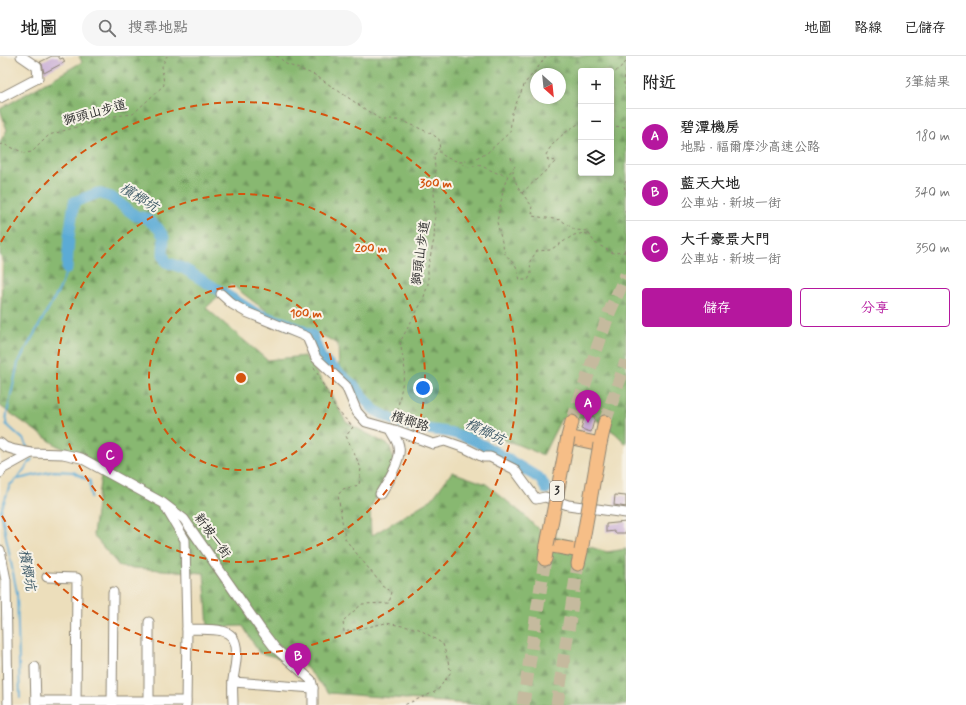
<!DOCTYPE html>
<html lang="zh-TW">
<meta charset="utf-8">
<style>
:root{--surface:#fff;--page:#f6f6f6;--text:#222;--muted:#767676;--line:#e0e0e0;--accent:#b5179e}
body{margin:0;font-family:Mynerve,"LXGW WenKai TC",sans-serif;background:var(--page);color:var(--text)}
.controls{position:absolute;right:12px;top:12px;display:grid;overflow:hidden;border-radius:4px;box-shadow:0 2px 6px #0003}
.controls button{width:36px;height:36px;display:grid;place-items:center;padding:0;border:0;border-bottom:1px solid var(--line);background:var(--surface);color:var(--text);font:20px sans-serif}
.compass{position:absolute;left:530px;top:12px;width:36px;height:36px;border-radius:50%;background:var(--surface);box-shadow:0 2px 6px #0003;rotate:153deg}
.you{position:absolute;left:423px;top:332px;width:14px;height:14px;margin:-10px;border:3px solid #fff;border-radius:50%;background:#1a73e8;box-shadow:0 0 0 6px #1a73e833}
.badge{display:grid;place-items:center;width:26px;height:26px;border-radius:50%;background:var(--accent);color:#fff;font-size:13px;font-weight:700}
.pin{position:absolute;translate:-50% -33px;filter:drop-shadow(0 1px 2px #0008)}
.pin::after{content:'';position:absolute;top:21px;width:14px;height:12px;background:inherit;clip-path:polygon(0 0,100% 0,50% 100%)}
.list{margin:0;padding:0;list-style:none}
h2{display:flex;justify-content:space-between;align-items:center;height:52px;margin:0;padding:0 16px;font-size:17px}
h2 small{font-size:13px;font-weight:400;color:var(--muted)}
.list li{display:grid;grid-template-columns:26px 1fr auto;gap:12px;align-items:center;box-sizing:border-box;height:56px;padding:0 16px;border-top:1px solid var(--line)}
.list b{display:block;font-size:15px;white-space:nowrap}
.list p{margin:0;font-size:13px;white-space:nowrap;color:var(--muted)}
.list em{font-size:13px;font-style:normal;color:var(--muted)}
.actions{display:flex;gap:8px;padding:12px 16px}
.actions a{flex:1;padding:9px 0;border:1px solid var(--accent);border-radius:4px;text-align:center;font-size:14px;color:var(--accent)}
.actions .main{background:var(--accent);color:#fff}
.icon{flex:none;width:22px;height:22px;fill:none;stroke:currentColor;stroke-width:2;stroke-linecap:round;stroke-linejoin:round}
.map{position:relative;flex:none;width:626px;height:649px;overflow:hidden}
header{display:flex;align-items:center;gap:24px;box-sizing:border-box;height:56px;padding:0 20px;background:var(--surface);border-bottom:1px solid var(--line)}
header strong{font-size:19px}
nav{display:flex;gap:22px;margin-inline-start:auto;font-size:14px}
.search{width:280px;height:36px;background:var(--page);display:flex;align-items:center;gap:10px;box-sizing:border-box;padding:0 14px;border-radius:22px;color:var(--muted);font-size:15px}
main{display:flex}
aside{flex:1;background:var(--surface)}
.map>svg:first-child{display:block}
.forest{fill:url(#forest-firs);stroke:#5a724e;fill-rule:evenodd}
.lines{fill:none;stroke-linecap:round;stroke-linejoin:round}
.stream{stroke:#5babd5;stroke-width:2}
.river{stroke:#5babd5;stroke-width:11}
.building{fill:#c9aed6}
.highway-tunnel{stroke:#c5ba9e;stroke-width:13;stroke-dasharray:13 6;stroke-linecap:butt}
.minor-casing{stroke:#8c8473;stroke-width:11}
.highway-casing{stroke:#8c8473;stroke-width:15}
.path{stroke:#8c8473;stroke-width:1;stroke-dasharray:3 3;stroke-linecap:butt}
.minor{stroke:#fff;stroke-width:9}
.highway{stroke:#f6be87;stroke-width:13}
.highway-bridge-casing{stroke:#8c8473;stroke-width:15;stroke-linecap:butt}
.highway-bridge{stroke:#f6be87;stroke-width:13}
.ring{fill:none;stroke:#d5540f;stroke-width:2;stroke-dasharray:7 5}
.labels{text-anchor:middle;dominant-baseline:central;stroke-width:4;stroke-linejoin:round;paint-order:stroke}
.shield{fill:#f7f3e8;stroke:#686764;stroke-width:1}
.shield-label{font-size:12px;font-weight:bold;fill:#2b2b2b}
.street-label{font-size:13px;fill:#2b2b2b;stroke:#f7f3e8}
.water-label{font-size:14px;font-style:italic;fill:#3c5866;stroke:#f7f3e8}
.centre{fill:#d5540f;stroke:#f7f3e8;stroke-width:2}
.ring-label{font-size:12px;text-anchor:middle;font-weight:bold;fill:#d5540f;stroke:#f7f3e8;stroke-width:4;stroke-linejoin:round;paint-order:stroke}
</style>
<header>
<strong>地圖</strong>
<div class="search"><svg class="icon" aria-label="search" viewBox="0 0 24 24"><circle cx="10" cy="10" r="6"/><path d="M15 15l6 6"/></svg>搜尋地點</div>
<nav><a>地圖</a><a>路線</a><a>已儲存</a></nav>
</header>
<main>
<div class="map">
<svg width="626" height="649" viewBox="0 0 626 649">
<defs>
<pattern id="forest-firs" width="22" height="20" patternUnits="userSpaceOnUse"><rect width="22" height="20" fill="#88b871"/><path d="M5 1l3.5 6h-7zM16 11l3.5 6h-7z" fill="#6f965d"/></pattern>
</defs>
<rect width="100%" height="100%" fill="#f7f3e8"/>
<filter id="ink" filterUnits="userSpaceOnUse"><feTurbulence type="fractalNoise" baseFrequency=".025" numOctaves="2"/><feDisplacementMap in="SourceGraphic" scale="8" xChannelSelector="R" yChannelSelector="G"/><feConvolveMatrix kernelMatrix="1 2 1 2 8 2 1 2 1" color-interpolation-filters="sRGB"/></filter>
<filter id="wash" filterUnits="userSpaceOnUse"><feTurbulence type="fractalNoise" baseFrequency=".012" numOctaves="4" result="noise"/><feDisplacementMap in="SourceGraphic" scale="16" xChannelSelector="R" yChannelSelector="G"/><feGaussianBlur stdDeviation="0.9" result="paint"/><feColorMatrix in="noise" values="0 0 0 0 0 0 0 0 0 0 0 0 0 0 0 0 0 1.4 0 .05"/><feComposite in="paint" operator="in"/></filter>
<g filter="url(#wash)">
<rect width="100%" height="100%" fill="#ecdebb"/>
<!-- forest -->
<path class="forest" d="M79 0H626V388L615 377 592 361 561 363 543 399 516 388 488 379 451 377 385 365 339 314 338 288C319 276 299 271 279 262 263 254 245 239 231 228L206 252 267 304 305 300 330 337 346 366 390 390 394 407 370 453 371 480 432 443 452 416 486 428 524 459 542 477 607 496 626 493V649H475L470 648 329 637 302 607 259 597 243 570 208 571 204 517 120 511 93 479 102 411 56 389 0 350V270L3 208 0 197V86L7 74 0 53 82 6ZM581 15H611V117H581ZM536 18H560V42H536Z"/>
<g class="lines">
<!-- stream -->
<g class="stream">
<path d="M27 391 24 384 6 368 7 357 18 307 60 232 67 213"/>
<path d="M18 423 54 415 73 416 90 425 91 441"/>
<path d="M20 642 17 537 1 455 10 429 17 423 32 403"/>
</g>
<!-- river -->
<g class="river">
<path d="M67 213 69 181 74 146 98 137 111 141 136 160 146 162 158 172 164 181 163 198 166 206 183 212 257 258 286 267 312 279 321 302 355 331 374 354 395 365"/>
<path d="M400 367C418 374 434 373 452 377 479 383 509 405 534 419L541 424 546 433"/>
</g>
</g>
<g id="blocks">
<!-- building -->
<g class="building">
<path d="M52 0H58L60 3 63 2 65 6 44 17 42 8 40 6Z"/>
<path d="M585 358 595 361 591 376 581 373Z"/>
<path d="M615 439 626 440V451L614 449Z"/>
<path d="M626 466V477H615V475L606 476V468Z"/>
</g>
</g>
</g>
<g filter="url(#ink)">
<use href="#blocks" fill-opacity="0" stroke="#8c8473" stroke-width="1"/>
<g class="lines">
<!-- highway-tunnel -->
<g class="highway-tunnel">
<path d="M572 366 609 257 626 219"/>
<path d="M605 366 626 305"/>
<path d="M523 649 545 503"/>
<path d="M557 649 578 508"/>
</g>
<!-- minor casing -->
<g class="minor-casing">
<g id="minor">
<path d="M0 42 38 22 37 11 21 0"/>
<path d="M221 238 232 248 246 256 307 281 316 302 346 330 357 356 366 366 398 375 433 388 445 385 465 392 483 401H490L514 413 536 443 545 441 568 449 626 457"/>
<path d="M0 387 5 391 15 394 31 397 63 398 81 402 163 447 184 463 262 575 275 592 311 624 313 632V649"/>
<path d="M0 417 2 413 31 397"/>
<path d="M380 438C387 427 402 403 399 391 399 385 393 379 391 373"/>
<path d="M166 452 185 484 187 573 186 649"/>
<path d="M0 494 6 524 8 649"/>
<path d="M47 521 77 522 76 649"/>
<path d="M187 573C198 574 211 572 222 575 244 580 235 608 233 624 232 632 233 641 233 649"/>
<path d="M35 611 36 649"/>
<path d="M233 626 313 632"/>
<path d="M36 645H186"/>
<path d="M112 649 113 536"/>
<path d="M149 649V566"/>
</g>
</g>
<!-- highway casing -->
<g class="highway-casing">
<g id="highway">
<path d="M572 366 568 381 600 388 605 366"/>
<path d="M545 503 547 489 581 495 578 508"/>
</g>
</g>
<!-- path -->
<g class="path">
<path d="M276 0 279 1 286 8 315 19 381 64H401L432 78 439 83 440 97 447 102 460 106 476 103 487 97 510 76 512 57 525 27 537 13 546 0"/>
<path d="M626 14 624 27 626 35"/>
<path d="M611 20 626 6"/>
<path d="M611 57V70L626 71"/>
<path d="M626 58V63"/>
<path d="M611 71 613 82"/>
<path d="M0 89 3 88 25 97 32 96 49 79 114 60 133 58 164 29 162 10 167 0"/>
<path d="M511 101 512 107"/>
<path d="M463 106 464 109 469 111 479 109 497 117 507 119"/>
<path d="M515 110 508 119 504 130 497 166 505 198 516 210 520 224H528L531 218 530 205 537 195 550 194 574 179 585 177 591 180"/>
<path d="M513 114C513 127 524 140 532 150L531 156 533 157 532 160 561 164 575 174 587 175 595 187 613 197 626 196"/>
<path d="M626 125 624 129 626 137"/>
<path d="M522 137 556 105 548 104 546 99C553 84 567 75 581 66"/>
<path d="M625 154 626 161"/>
<path d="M624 196 626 191"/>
<path d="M314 311 335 352 353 371 346 380 361 412 359 429 343 433 338 439 345 483 382 529 392 536 389 547 362 548 343 565 344 576 386 567 419 573 443 588 451 616 437 635 404 649"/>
<path d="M398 366V351L405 314 400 286 423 244 428 228V211L434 183 435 160 434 136 436 124 434 100 439 92"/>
</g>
<!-- minor -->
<use href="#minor" class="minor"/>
<!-- highway -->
<use href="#highway" class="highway"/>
<!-- highway-bridge casing -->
<g class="highway-bridge-casing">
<g id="highway-bridge">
<path d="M547 489 568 381"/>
<path d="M581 495 600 388"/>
</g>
</g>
<!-- highway-bridge -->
<use href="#highway-bridge" class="highway-bridge"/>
</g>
</g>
<!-- distance rings -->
<g class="ring">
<circle cx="241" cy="322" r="92"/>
<circle cx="241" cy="322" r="184"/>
<path d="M1 186A276 276 0 1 1 1 458"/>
</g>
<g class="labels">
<!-- shield labels -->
<rect class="shield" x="550" y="425" width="14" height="20" rx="3"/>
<g class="shield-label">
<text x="557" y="435">3</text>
</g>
<!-- street labels -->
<g class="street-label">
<text transform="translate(95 57) rotate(-15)">獅頭山步道</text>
<text transform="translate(421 197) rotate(-82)">獅頭山步道</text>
<text transform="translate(410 366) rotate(18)">檳榔路</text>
<text transform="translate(212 480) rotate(54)">新坡一街</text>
</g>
<!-- water labels -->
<g class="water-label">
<text transform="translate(139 142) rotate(32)">檳榔坑</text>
<text transform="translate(485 376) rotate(26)">檳榔坑</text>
<text transform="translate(27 514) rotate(80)">檳榔坑</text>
</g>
</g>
<circle cx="241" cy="322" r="6" class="centre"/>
<g class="ring-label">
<text x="436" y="131">300 m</text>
<text x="371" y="196">200 m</text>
<text x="306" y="261">100 m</text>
</g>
</svg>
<div class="controls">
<button>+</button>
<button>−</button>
<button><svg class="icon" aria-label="layers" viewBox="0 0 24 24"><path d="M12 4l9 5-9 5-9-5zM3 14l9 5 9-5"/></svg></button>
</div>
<svg class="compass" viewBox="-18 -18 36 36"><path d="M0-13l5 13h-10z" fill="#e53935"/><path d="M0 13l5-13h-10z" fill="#767676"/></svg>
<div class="you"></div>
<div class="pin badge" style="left:588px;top:367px">A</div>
<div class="pin badge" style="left:298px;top:620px">B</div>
<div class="pin badge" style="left:110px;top:419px">C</div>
</div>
<aside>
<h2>附近<small>3筆結果</small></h2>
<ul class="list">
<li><span class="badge">A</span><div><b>碧潭機房</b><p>地點 · 福爾摩沙高速公路</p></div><em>180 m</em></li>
<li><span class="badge">B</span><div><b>藍天大地</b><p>公車站 · 新坡一街</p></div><em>340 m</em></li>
<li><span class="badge">C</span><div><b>大千豪景大門</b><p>公車站 · 新坡一街</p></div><em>350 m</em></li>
</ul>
<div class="actions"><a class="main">儲存</a><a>分享</a></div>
</aside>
</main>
